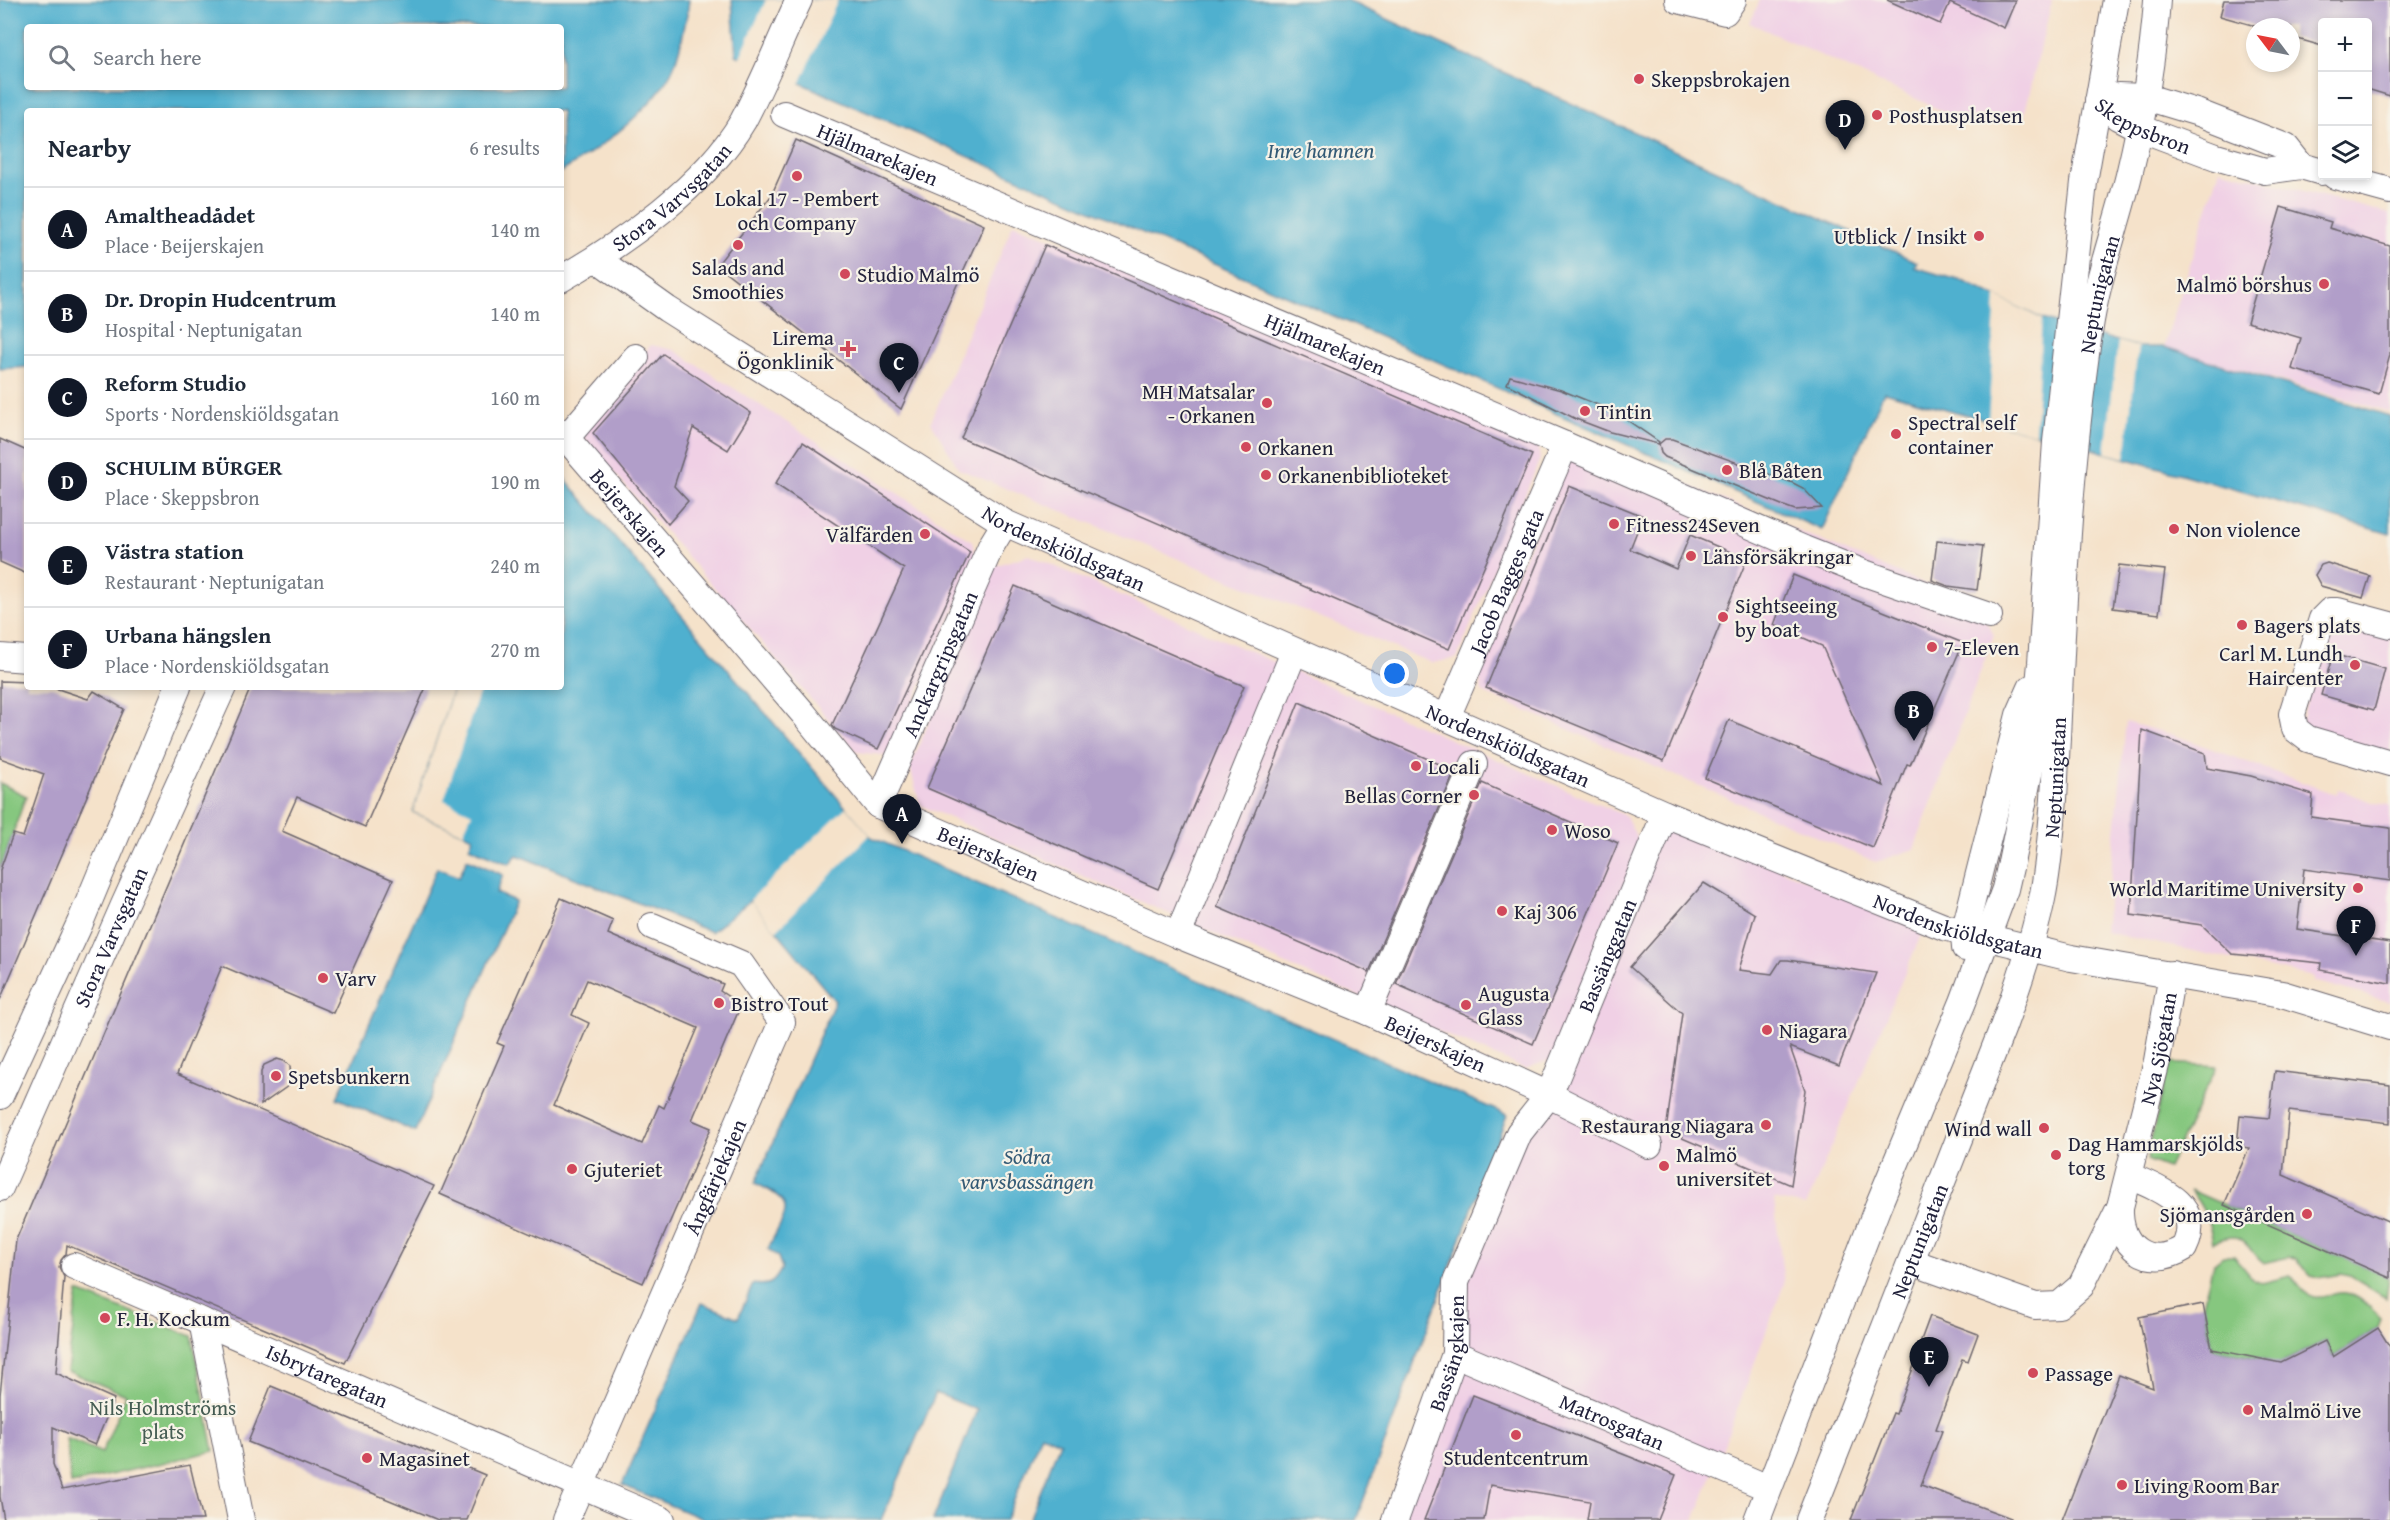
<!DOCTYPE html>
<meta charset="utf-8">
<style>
:root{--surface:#fff;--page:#f6f6f7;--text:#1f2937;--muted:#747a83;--line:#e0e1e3;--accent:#111827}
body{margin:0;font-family:"Gentium Book Plus",serif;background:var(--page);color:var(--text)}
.controls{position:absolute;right:18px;top:18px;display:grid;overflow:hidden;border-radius:6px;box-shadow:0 3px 9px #0003}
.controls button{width:54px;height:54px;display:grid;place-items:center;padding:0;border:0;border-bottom:2px solid var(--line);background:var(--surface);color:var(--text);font:30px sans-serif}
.compass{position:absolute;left:2246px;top:18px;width:54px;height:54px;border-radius:50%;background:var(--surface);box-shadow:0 3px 9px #0003;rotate:302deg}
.you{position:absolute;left:1395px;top:674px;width:21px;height:21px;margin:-15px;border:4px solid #fff;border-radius:50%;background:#1a73e8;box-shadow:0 0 0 9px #1a73e833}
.badge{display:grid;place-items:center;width:39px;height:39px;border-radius:50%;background:var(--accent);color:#fff;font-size:20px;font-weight:700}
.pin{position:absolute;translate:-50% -50px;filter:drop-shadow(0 2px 3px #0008)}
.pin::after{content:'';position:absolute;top:32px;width:21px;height:18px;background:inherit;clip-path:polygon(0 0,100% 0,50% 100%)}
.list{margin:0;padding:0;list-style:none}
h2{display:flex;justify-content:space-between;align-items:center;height:78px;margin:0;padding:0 24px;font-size:26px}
h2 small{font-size:20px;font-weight:400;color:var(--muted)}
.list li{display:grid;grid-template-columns:39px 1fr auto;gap:18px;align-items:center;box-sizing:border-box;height:84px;padding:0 24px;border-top:2px solid var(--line)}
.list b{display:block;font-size:22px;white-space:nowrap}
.list p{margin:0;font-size:20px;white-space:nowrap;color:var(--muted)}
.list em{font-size:20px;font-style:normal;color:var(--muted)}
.icon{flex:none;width:33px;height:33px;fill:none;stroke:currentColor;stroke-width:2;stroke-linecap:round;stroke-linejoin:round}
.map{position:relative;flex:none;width:2390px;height:1520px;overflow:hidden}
.search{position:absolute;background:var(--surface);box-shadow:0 3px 9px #0003;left:24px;top:24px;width:540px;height:66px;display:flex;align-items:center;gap:15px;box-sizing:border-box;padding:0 21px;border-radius:6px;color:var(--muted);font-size:22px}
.panel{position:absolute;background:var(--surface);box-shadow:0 3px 9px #0003;left:24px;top:108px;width:540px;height:582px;border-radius:6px}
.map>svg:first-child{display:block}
.built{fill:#f0d0e5}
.green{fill:#86c77f;stroke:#54745d;stroke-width:1.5}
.water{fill:#50b0cf;stroke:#396985;stroke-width:1.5;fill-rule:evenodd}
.pier{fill:#f5e2ca}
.building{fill:#b19ec9;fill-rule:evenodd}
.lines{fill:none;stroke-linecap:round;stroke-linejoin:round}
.minor-casing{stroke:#6c656d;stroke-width:28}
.minor{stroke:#fff;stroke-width:26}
.poi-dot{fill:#d1495b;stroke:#f7f3e8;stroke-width:2}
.labels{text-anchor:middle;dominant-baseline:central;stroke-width:4.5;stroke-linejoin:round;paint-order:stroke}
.poi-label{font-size:21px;fill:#22223b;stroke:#f7f3e8;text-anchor:start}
.street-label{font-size:21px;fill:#22223b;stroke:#f7f3e8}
.park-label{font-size:21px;fill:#455c53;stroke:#f7f3e8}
.water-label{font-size:22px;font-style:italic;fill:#345b76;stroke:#f7f3e8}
</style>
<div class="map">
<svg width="2390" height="1520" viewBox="0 0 2390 1520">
<rect width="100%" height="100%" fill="#f7f3e8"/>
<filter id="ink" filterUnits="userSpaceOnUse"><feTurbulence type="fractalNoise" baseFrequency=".0167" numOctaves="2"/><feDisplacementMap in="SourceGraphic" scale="12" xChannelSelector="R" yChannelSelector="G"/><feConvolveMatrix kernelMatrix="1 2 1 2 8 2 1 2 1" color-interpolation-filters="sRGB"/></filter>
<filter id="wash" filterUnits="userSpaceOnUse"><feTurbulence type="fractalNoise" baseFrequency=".008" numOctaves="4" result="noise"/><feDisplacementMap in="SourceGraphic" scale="24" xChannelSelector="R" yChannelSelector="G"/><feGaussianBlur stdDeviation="1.35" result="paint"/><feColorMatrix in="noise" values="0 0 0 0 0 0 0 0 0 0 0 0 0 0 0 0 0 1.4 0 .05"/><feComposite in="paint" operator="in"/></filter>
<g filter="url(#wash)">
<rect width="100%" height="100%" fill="#f5e2ca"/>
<!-- built -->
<g class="built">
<path d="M1760 0H2052L2023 120 1971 124 1750 23Z"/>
<path d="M2220 169 2390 214V412L2164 347Z"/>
<path d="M1013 224 1534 422 1540 459 1457 658 1432 663 959 469 931 422Z"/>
<path d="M651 345 674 350 972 541 977 560 889 756 857 752 584 438 591 417Z"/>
<path d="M1595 446 1977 606 1994 635 1914 849 1876 862 1482 692 1477 662 1568 460Z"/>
<path d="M1029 555 1626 816 1642 848 1552 1059 1525 1069 920 805 910 767 994 566Z"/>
<path d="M2325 622 2390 630V757L2301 726Z"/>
<path d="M2126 722 2174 735 2337 795 2338 789 2375 803 2390 805V1002L2314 981V977L2105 932Z"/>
<path d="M1667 823 1924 928 1806 1206 1774 1199 1784 1284 1716 1466 1694 1520H1395L1455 1354 1456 1282Z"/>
</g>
<!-- green -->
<g class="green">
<path d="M0 783 26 796 0 870Z"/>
<path d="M2168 1063 2217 1066 2168 1168 2147 1160Z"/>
<path d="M2190 1190 2389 1277 2386 1298 2350 1276 2341 1274 2318 1278 2311 1276 2296 1260 2289 1257 2263 1263C2242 1246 2249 1228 2213 1242 2210 1222 2202 1205 2190 1190Z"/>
<path d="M2223 1256H2234L2253 1279 2262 1283 2290 1276C2300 1282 2302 1295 2314 1297 2322 1299 2330 1294 2338 1293 2355 1290 2369 1307 2381 1318L2378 1328 2333 1357 2325 1341 2268 1369 2269 1360 2212 1349 2203 1304 2213 1264Z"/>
<path d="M78 1292 192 1336 214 1451 71 1484 66 1438 102 1453 126 1395 67 1371Z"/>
</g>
<!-- water -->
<g class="water">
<path d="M0 0H689C687 18 679 57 671 73 650 112 599 149 561 172V111H27V367L0 369ZM27 27H561V87H27Z"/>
<path d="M732 0H1346L1917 262 1914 267 1965 282 2042 319 2138 347H2164L2390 416V534L2164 469 1884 392 1822 530 736 55Z"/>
<path d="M561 474 871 837 1507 1115 1356 1520H1029L1060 1442 1041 1434 1006 1520H933L977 1410 936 1393 881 1520H705L622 1485 702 1303 738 1318 753 1284C770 1287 774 1283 782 1268L778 1257 768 1249C786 1210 800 1204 755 1183L835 1001 751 900 711 932 517 855 509 864 469 847 473 837 413 812 454 687H561Z"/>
<path d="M467 859 503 875 496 893 515 901 415 1132 337 1098 437 868 459 877Z"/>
</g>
<!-- pier -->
<g class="pier">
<path d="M766 0H838L799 86 739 59Z"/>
<path d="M1996 296 2042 319 2035 434 1988 421Z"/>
<path d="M2118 341 2138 347 2125 458 2105 453Z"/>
<path d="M454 687H481L444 800 472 813 463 833 413 812Z"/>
<path d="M846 807 870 835 776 931 750 900Z"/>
</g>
<g id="blocks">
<!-- building -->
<g class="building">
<path d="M1887 0H2016L2004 28 1950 3 1940 24Z"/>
<path d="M2224 0H2390V96L2367 89V22H2322V46L2291 37V27H2259L2220 16Z"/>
<path d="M796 140 984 225 901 409 717 265 771 196Z"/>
<path d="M2281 207 2331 222 2329 228 2390 246V355L2379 394 2292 369 2301 338 2247 322Z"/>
<path d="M1045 245 1532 455 1449 649 961 438Z"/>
<path d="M663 354 751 413 728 450 693 428 674 486 688 501 668 524 593 433Z"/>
<path d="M1510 376 1561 390 1603 407 1618 414 1659 442 1658 444 1610 432 1576 419 1507 384Z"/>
<path d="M0 439 27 451V574L0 562Z"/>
<path d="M1665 439H1672L1793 483 1803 488 1822 508 1795 510 1784 506 1665 457 1661 453 1659 444Z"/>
<path d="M803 442 970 552 878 749 835 729 832 725 904 569 775 484Z"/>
<path d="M1569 486 1643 516 1630 549 1676 569 1690 535 1747 559 1664 761 1486 688Z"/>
<path d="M1937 541 1983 546 1977 590 1948 586 1932 580Z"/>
<path d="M2327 563 2370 576 2363 598 2321 586 2315 575 2321 565Z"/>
<path d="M2119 565 2165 570 2159 614 2113 608Z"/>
<path d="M1793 575 1963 643 1910 765 1907 764 1873 848 1705 778 1729 720 1884 786 1822 646 1774 625Z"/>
<path d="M1015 586 1244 686 1158 889 927 788Z"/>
<path d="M2333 654 2385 669 2374 710 2321 695Z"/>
<path d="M0 681 27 682V687H52L88 699 94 691 124 709 0 1000V870L13 834 23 837 44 774 0 758Z"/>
<path d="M251 687H426L365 827 297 797 282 831 393 880 333 1013 222 966 177 1074 434 1186 345 1363 67 1245 66 1254 61 1260 59 1267 64 1277 56 1373 114 1399 95 1445 53 1427V1464L62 1490 190 1465 203 1520H4L0 1497V1395L16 1240Z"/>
<path d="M1299 702 1455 771 1369 972 1217 907Z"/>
<path d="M2142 730 2205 753 2207 768 2251 776 2313 795 2311 817 2390 828V881L2304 869 2297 929 2390 943V983L2320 970 2321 963 2232 954 2202 925 2131 915Z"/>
<path d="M1482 783 1618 843 1533 1044 1396 984Z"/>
<path d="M1704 883 1755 914 1739 970 1772 974 1781 960H1788L1876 973 1839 1066 1790 1047 1805 1090 1791 1185 1666 1131 1682 1013 1630 967Z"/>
<path d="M561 898 613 921 608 934 723 984 720 991 741 1005 692 1120 711 1128 643 1283 440 1194 504 1046 497 1043ZM587 980 698 1028 664 1108 659 1105 642 1144 554 1105 589 1023 572 1015Z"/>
<path d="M277 1059 284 1061 290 1066 291 1081 288 1086 261 1105V1072L264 1065Z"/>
<path d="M2275 1071 2390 1085V1123L2289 1111 2283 1175 2390 1222V1278L2224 1205 2249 1148 2237 1146 2240 1115 2269 1118Z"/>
<path d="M2203 1304 2212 1349 2281 1363 2325 1341 2333 1357 2378 1328 2390 1347V1520H2062L2119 1375 2153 1388 2139 1317Z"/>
<path d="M1930 1316 1978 1334 1968 1361 1962 1359 1936 1429 1942 1431 1921 1485 2011 1518V1520H1851L1893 1413 1896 1414 1922 1344 1920 1343Z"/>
<path d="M271 1386 485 1475 467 1520H438L248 1442Z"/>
<path d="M1473 1395 1676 1475 1658 1520H1587L1590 1501 1490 1485 1484 1520H1424Z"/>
</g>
</g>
</g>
<g filter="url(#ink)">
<use href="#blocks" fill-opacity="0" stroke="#6c656d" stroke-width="1.5"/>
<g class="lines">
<!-- minor casing -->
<g class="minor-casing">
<g id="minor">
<path d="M1678 0 1725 12 1733 0"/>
<path id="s1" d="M2098 101 2118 117 2139 128 2216 157 2265 171 2301 166 2322 172"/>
<path d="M2098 101 2118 96 2146 97 2199 113 2286 147 2301 166"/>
<path id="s2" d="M784 114 1565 445 1804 549 1867 574 1989 616"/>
<path d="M2335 176 2390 191"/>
<path id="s3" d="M597 259 667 309 1005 523 1665 814 1944 927 2071 958 2282 994 2390 1027"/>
<path id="s4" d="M561 279C625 242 705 186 743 121 764 82 780 40 799 0"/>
<path id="s5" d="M561 432 803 713 878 805 1178 935 1368 1012 1549 1095 1649 1145"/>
<path d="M566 438 636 357"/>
<path d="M2390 625 2338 611H2330L2322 619 2292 714 2295 729 2308 739 2390 763"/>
<path d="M0 657 27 659"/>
<path id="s6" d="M1447 717 1565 445"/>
<path id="s7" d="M878 805 991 546 1005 523"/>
<path d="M1178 935 1294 652"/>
<path d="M1965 948 1964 933 2019 715 2031 688"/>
<path d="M1368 1012 1474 764"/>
<path d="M0 1096 80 923 178 687"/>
<path id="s8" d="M0 1188 124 905 223 687"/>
<path d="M2120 1207C2118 1247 2148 1270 2184 1248 2205 1206 2160 1189 2129 1176"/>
<path id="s9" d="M1912 1262 2035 1306 2059 1305 2081 1286 2120 1207 2157 1061 2172 974"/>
<path id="s10" d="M74 1266 662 1520"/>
<path d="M202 1321 241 1520"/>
<path id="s11" d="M1455 1354 1768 1488"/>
<path id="s12" d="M566 1520 782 1022 741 964 652 926"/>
<path id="s13" d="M1395 1520 1455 1354 1456 1282 1519 1133 1549 1095 1665 814"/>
<path d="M1757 1520 1878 1206 1963 1002 2005 889 2011 863 2032 759 2041 663 2056 442 2084 182 2116 0"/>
<path id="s14" d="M1809 1520 2003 1027C2018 985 2033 942 2042 899 2049 866 2051 832 2054 799 2062 643 2066 487 2089 333 2097 278 2116 228 2129 175 2143 117 2153 59 2157 0"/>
</g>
</g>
<!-- minor -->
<use href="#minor" class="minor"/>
</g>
</g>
<!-- markers -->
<g class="poi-dot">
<circle cx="1639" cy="79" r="6"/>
<circle cx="1877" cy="115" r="6"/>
<circle cx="797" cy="176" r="6"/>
<circle cx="1979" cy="236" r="6"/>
<circle cx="738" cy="245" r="6"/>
<circle cx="845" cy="274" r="6"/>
<circle cx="2324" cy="284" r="6"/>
<path d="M845 340h6v6h6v6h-6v6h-6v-6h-6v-6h6z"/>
<circle cx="1267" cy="403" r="6"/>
<circle cx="1585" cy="411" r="6"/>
<circle cx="1896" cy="434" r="6"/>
<circle cx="1246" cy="447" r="6"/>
<circle cx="1727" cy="470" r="6"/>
<circle cx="1266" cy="475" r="6"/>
<circle cx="1614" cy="524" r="6"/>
<circle cx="2174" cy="529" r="6"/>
<circle cx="925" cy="534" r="6"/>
<circle cx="1691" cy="556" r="6"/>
<circle cx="1723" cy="617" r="6"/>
<circle cx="2242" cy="625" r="6"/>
<circle cx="1932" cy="647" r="6"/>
<circle cx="2355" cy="665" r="6"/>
<circle cx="1416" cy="766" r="6"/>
<circle cx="1474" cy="795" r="6"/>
<circle cx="1552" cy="830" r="6"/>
<circle cx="2358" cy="888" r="6"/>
<circle cx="1502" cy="911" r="6"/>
<circle cx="323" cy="978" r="6"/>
<circle cx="719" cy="1003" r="6"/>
<circle cx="1466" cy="1005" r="6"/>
<circle cx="1767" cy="1030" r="6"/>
<circle cx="276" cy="1076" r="6"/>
<circle cx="1766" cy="1125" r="6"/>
<circle cx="2044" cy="1128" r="6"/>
<circle cx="2056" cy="1155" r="6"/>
<circle cx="1664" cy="1166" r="6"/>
<circle cx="572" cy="1169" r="6"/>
<circle cx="2307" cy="1214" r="6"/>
<circle cx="105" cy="1318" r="6"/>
<circle cx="2033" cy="1373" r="6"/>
<circle cx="2248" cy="1410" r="6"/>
<circle cx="1516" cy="1435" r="6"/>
<circle cx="367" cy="1458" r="6"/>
<circle cx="2122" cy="1485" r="6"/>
</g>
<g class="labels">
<!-- poi labels -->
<g class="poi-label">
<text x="1651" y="79">Skeppsbrokajen</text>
<text x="1889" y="115">Posthusplatsen</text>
<text x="797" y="198" text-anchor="middle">Lokal 17 - Pembert<tspan x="797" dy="24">och Company</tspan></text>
<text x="1967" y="236" text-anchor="end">Utblick / Insikt</text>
<text x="738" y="267" text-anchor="middle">Salads and<tspan x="738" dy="24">Smoothies</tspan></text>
<text x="857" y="274">Studio Malmö</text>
<text x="2312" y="284" text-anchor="end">Malmö börshus</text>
<text x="834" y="337" text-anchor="end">Lirema<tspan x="834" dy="24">Ögonklinik</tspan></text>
<text x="1255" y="391" text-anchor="end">MH Matsalar<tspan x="1255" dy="24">- Orkanen</tspan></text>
<text x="1597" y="411">Tintin</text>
<text x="1908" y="422">Spectral self<tspan x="1908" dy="24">container</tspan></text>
<text x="1258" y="447">Orkanen</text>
<text x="1739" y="470">Blå Båten</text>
<text x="1278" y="475">Orkanenbiblioteket</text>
<text x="1626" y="524">Fitness24Seven</text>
<text x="2186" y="529">Non violence</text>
<text x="913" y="534" text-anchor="end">Välfärden</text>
<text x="1703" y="556">Länsförsäkringar</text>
<text x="1735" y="605">Sightseeing<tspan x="1735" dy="24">by boat</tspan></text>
<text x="2254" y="625">Bagers plats</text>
<text x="1944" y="647">7-Eleven</text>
<text x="2343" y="653" text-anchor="end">Carl M. Lundh<tspan x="2343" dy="24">Haircenter</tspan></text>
<text x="1428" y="766">Locali</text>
<text x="1462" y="795" text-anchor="end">Bellas Corner</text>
<text x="1564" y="830">Woso</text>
<text x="2346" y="888" text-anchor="end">World Maritime University</text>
<text x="1514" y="911">Kaj 306</text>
<text x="335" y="978">Varv</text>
<text x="1478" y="993">Augusta<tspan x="1478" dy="24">Glass</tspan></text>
<text x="731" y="1003">Bistro Tout</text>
<text x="1779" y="1030">Niagara</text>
<text x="288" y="1076">Spetsbunkern</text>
<text x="1754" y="1125" text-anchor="end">Restaurang Niagara</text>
<text x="2032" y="1128" text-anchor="end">Wind wall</text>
<text x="2068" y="1143">Dag Hammarskjölds<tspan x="2068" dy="24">torg</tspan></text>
<text x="1676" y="1154">Malmö<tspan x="1676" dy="24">universitet</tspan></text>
<text x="584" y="1169">Gjuteriet</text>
<text x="2295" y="1214" text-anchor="end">Sjömansgården</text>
<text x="117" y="1318">F. H. Kockum</text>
<text x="2045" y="1373">Passage</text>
<text x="2260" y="1410">Malmö Live</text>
<text x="1516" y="1457" text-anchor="middle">Studentcentrum</text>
<text x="379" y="1458">Magasinet</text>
<text x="2134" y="1485">Living Room Bar</text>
</g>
<!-- street labels -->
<g class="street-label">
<text stroke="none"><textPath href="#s1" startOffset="52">Skeppsbron</textPath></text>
<text stroke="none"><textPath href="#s2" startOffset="102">Hjälmarekajen</textPath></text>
<text stroke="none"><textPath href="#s4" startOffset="138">Stora Varvsgatan</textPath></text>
<text stroke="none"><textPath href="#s14" startOffset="1272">Neptunigatan</textPath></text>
<text stroke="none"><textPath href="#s2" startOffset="588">Hjälmarekajen</textPath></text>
<text stroke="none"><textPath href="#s5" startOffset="106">Beijerskajen</textPath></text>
<text stroke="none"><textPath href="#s3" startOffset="550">Nordenskiöldsgatan</textPath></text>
<text stroke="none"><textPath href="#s6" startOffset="148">Jacob Bagges gata</textPath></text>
<text stroke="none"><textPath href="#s7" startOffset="154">Anckargripsgatan</textPath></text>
<text stroke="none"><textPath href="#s3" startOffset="1036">Nordenskiöldsgatan</textPath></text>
<text stroke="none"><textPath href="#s14" startOffset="786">Neptunigatan</textPath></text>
<text stroke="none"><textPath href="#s5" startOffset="610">Beijerskajen</textPath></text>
<text stroke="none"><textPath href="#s3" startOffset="1522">Nordenskiöldsgatan</textPath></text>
<text stroke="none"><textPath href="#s8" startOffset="274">Stora Varvsgatan</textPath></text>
<text stroke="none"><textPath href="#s13" startOffset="610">Bassänggatan</textPath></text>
<text stroke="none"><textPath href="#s5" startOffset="1096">Beijerskajen</textPath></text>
<text stroke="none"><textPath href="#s9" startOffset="435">Nya Sjögatan</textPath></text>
<text stroke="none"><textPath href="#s12" startOffset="374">Ångfärjekajen</textPath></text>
<text stroke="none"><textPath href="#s14" startOffset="300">Neptunigatan</textPath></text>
<text stroke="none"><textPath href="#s13" startOffset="176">Bassängkajen</textPath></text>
<text stroke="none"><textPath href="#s10" startOffset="276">Isbrytaregatan</textPath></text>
<text stroke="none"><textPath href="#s11" startOffset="171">Matrosgatan</textPath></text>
</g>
<!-- park labels -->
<g class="park-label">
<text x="163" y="1407">Nils Holmströms<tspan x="163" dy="24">plats</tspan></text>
</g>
<!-- water labels -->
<g class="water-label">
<text x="1321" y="150">Inre hamnen</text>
<text x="1027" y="1156">Södra<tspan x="1027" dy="25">varvsbassängen</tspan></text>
</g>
</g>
</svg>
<div class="controls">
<button>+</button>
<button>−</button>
<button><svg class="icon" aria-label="layers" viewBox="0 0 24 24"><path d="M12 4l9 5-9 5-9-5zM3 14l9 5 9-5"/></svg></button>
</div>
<svg class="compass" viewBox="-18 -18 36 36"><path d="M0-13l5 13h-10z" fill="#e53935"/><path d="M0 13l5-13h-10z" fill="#747a83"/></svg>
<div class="you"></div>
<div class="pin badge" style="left:902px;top:844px">A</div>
<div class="pin badge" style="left:1914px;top:741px">B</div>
<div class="pin badge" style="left:899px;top:393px">C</div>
<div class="pin badge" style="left:1845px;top:150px">D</div>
<div class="pin badge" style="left:1929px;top:1387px">E</div>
<div class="pin badge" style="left:2356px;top:956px">F</div>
<div class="search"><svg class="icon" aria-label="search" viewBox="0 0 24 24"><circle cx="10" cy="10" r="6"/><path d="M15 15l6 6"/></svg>Search here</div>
<section class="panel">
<h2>Nearby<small>6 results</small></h2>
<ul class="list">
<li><span class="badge">A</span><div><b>Amaltheadådet</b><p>Place · Beijerskajen</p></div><em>140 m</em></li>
<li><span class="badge">B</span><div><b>Dr. Dropin Hudcentrum</b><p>Hospital · Neptunigatan</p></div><em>140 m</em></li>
<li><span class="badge">C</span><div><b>Reform Studio</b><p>Sports · Nordenskiöldsgatan</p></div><em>160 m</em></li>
<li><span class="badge">D</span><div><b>SCHULIM BÜRGER</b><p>Place · Skeppsbron</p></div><em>190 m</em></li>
<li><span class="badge">E</span><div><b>Västra station</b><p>Restaurant · Neptunigatan</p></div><em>240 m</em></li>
<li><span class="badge">F</span><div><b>Urbana hängslen</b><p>Place · Nordenskiöldsgatan</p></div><em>270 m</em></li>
</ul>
</section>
</div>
